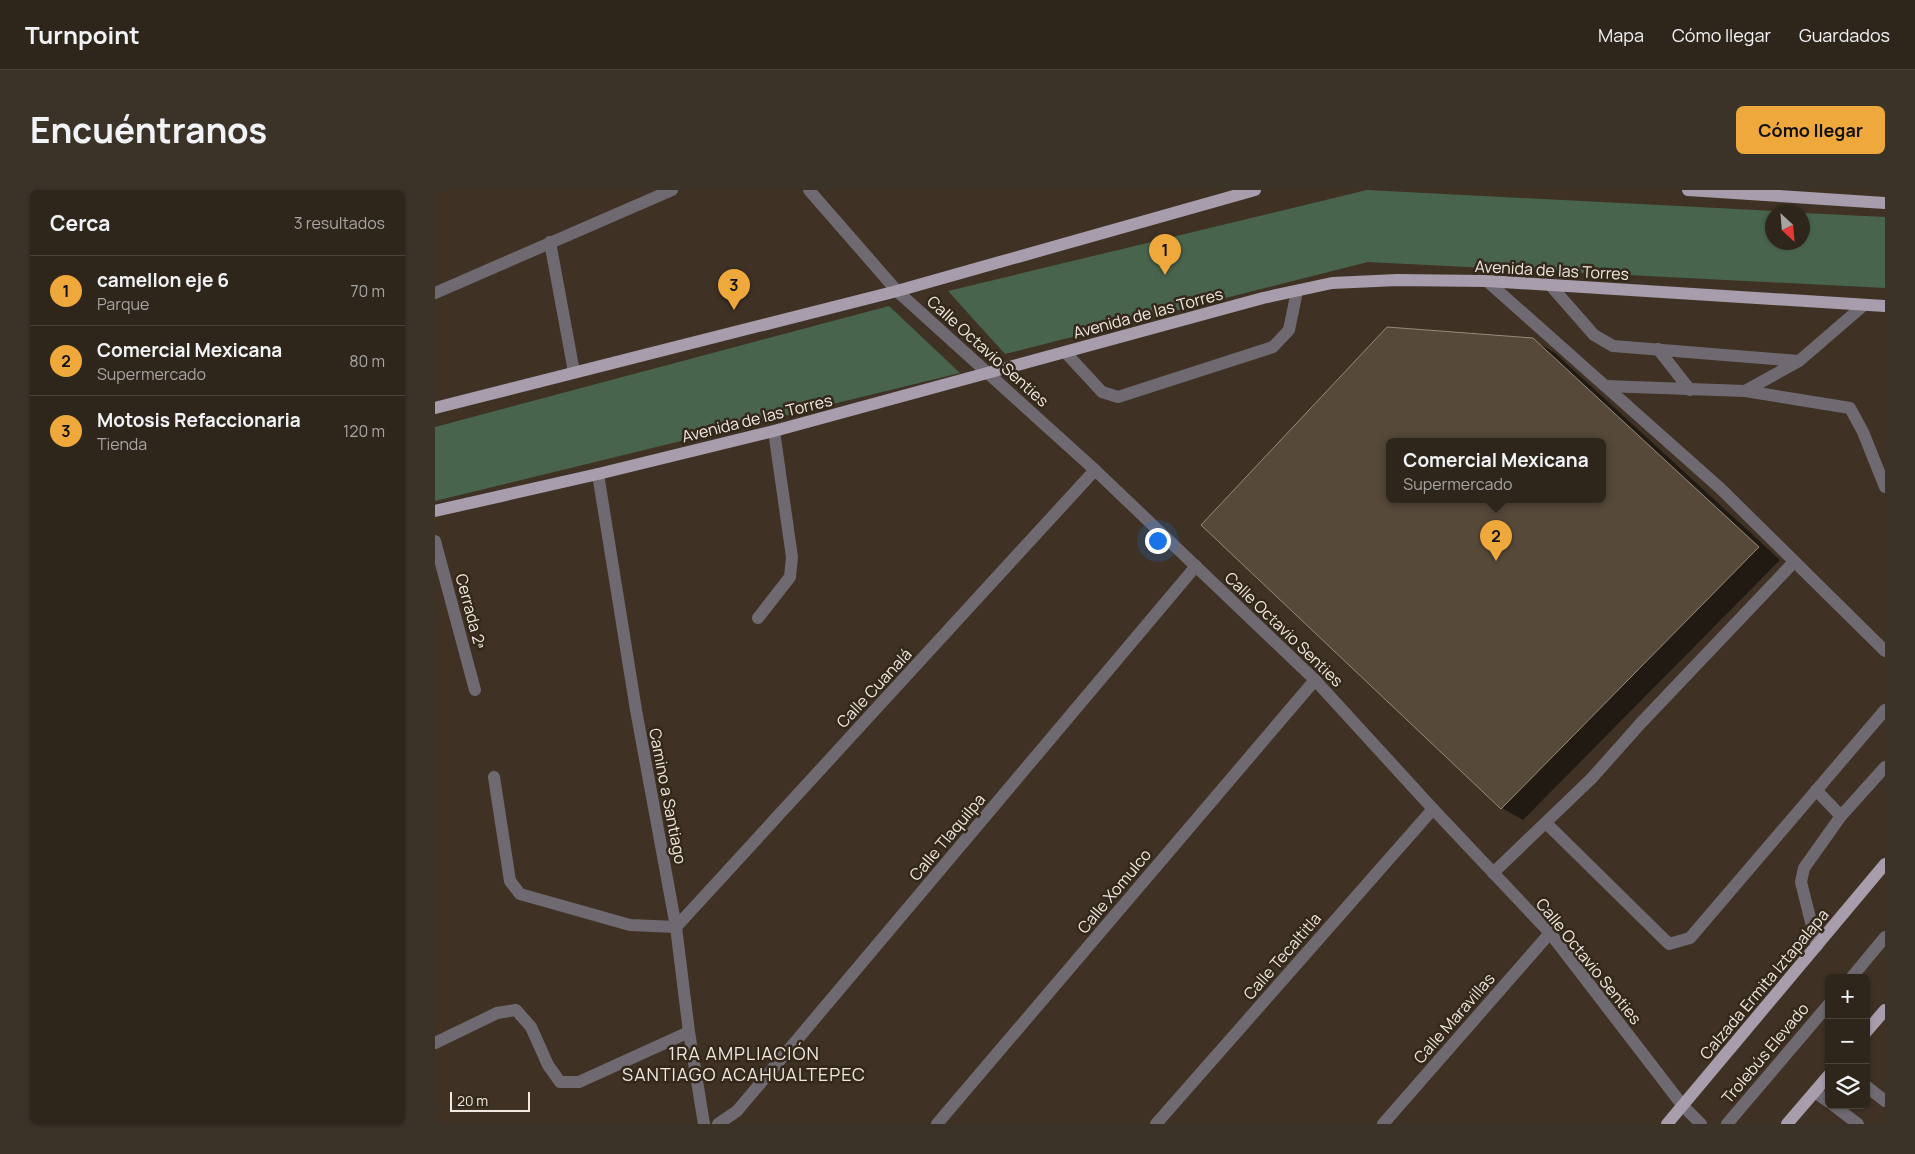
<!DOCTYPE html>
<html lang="es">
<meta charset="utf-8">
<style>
:root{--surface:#2f261b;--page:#3b3228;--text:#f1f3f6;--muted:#a7a5a3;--line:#4a433a;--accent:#eea83c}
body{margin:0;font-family:Manrope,sans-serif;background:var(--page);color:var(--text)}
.controls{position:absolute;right:15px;bottom:15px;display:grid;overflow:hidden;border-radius:8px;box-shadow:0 1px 4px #0004}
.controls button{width:45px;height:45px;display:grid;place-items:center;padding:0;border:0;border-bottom:1px solid var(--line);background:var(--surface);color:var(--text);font:25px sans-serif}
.compass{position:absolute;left:1330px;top:15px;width:45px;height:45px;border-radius:50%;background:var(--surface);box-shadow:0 1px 4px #0004;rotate:154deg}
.scale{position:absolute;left:15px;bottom:12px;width:80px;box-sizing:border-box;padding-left:5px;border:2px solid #f1e9e0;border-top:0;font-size:14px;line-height:18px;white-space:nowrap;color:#f1e9e0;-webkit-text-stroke:4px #34281a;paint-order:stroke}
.you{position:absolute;left:722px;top:350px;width:18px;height:18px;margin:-12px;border:4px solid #fff;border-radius:50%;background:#1a73e8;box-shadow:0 0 0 8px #1a73e833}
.badge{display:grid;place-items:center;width:32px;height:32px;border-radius:50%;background:var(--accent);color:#111;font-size:16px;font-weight:700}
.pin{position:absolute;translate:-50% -41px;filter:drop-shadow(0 1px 2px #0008)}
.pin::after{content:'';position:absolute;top:26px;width:18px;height:15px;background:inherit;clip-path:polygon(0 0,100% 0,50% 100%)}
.popup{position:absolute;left:951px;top:248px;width:220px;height:65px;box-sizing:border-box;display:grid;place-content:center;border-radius:8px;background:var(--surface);filter:drop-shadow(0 1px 4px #0005);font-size:16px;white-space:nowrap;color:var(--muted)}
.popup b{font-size:19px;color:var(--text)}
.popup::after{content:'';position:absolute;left:50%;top:100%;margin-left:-10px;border:10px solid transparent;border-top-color:var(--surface)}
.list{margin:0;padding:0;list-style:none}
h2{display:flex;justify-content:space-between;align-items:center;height:65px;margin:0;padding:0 20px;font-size:21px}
h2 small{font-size:16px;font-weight:400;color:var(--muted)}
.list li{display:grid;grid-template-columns:32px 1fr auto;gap:15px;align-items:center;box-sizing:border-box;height:70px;padding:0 20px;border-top:1px solid var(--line)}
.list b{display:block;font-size:19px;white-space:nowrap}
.list p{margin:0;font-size:16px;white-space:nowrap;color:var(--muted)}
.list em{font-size:16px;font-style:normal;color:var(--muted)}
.icon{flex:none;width:28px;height:28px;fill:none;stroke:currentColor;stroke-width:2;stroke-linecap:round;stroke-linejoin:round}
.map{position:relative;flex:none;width:1450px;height:934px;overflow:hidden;border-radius:8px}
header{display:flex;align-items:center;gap:30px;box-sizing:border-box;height:70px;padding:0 25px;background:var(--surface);border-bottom:1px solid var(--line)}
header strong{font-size:24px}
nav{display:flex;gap:28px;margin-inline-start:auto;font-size:18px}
.intro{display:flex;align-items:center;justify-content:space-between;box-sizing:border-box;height:120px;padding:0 30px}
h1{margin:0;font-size:35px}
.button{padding:12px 22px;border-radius:8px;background:var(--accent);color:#111;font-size:18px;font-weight:700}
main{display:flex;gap:30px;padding:0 30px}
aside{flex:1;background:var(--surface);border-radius:8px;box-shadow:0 1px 4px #0004}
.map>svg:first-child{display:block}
.green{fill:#48644d}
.shadow{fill:#0007;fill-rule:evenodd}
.building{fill:#56493a;stroke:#998a79;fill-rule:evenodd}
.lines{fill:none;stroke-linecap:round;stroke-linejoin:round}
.service{stroke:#6f6a72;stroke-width:12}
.minor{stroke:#6f6a72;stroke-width:12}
.tertiary{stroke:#6f6a72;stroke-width:12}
.primary{stroke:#a89dad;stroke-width:12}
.labels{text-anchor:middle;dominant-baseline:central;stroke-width:5;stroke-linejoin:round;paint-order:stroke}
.street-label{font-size:16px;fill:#f1e9e0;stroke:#34281a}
.neighbourhood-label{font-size:18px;letter-spacing:1px;fill:#f1e9e0;stroke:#34281a}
</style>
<header>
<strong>Turnpoint</strong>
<nav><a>Mapa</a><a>Cómo llegar</a><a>Guardados</a></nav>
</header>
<div class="intro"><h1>Encuéntranos</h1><a class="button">Cómo llegar</a></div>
<main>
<aside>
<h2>Cerca<small>3 resultados</small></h2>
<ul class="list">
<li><span class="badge">1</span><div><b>camellon eje 6</b><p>Parque</p></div><em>70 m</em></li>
<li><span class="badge">2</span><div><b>Comercial Mexicana</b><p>Supermercado</p></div><em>80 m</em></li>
<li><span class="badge">3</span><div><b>Motosis Refaccionaria</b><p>Tienda</p></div><em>120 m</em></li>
</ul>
</aside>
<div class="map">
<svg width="1450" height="934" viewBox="0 0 1450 934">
<rect width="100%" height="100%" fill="#3f3224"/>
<!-- green -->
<g class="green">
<path d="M932 0 1362 22H1338V52H1368V23L1450 27V98L933 72 570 164 513 101Z"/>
<path d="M454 116 525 183 0 311V237Z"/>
</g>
<!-- shadow -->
<path class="shadow" d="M1098 150 1120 163 1345 370 1088 630 1067 618 768 335ZM955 252H1167V310H955Z"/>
<!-- building -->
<path class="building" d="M952 137 1098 148 1324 357 1066 619 766 335ZM955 252H1167V310H955Z"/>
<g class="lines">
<!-- service -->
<g class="service">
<path d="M1052 91 1286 299 1450 461"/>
<path d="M1116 96 1159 145 1178 156 1364 171"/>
<path d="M1223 159 1255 200"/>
<path d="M630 162 667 202 683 207 838 157 854 140 862 101"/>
<path d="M1170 196 1310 201 1415 218 1428 242 1450 297"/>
<path d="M1310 201 1364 171 1429 115"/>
<path d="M59 587 75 691 85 704 195 735 241 737"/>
<path d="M1381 600 1406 626"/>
<path d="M1111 633 1234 754 1255 748 1450 520"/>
<path d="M1058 683 1157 588 1205 534 1359 372"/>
<path d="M1382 756 1366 692 1369 678 1406 626 1450 577"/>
<path d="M1416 788 1450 747"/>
<path d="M1431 896 1450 911"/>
<path d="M1380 902 1394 912"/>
<path d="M1398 915 1423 934"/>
<path d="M1292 934 1394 814"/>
</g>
<!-- minor -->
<g class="minor">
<path d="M115 52 139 182"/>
<path d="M0 103 237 0"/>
<path d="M163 284 201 520 241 737 254 842 269 934"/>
<path d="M0 351 40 500"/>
<path d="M323 428 355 387 357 367 339 241"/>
<path d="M241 737 660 280"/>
<path d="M0 853 62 823 81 820 96 837 113 875 125 892H144L254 842"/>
<path d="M283 934 302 921 761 376"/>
<path d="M502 934 880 490"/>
<path d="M721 934 998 619"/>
<path d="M948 934 1115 743"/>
</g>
<!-- tertiary -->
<path class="tertiary" d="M374 0 462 101 660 280 880 490 998 619 1115 743 1248 916 1266 934"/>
<!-- primary -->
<g class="primary">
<path d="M1253 0 1450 13"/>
<path d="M0 218 462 101 820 0"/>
<path d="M0 321 163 284 339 241 828 108 897 93 962 90 1052 91 1450 116"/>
<path d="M1431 842 1450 820"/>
<path d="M1232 934 1450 674"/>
<path d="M1352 934 1394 885"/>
</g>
</g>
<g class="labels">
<!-- street labels -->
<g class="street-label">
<text transform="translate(1117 80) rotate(3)">Avenida de las Torres</text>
<text transform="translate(713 123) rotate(-15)">Avenida de las Torres</text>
<text transform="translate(553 161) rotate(42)">Calle Octavio Senties</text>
<text transform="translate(322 228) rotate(-14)">Avenida de las Torres</text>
<text transform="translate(36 421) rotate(75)">Cerrada 2ª</text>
<text transform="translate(849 439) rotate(44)">Calle Octavio Senties</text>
<text transform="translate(439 498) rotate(-47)">Calle Cuanalá</text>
<text transform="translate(233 606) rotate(79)">Camino a Santiago</text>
<text transform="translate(512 647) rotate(-50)">Calle Tlaquilpa</text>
<text transform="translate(679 701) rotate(-50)">Calle Xomulco</text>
<text transform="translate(847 766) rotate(-49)">Calle Tecaltitla</text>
<text transform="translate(1154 771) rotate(51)">Calle Octavio Senties</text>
<text transform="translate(1329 794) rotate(-50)">Calzada Ermita Iztapalapa</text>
<text transform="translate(1019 828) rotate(-49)">Calle Maravillas</text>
<text transform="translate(1330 863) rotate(-50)">Trolebús Elevado</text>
</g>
<!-- neighbourhood labels -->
<g class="neighbourhood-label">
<text x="309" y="863">1RA AMPLIACIÓN<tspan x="309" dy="21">SANTIAGO ACAHUALTEPEC</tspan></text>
</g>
</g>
</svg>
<div class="controls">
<button>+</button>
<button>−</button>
<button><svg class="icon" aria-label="layers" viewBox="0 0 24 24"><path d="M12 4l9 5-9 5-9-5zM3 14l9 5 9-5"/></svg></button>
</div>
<svg class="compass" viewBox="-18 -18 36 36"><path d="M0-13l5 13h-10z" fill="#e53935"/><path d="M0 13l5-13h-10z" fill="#a7a5a3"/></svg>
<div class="scale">20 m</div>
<div class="you"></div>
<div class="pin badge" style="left:730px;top:85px">1</div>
<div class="pin badge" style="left:1061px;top:371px">2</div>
<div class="popup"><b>Comercial Mexicana</b>Supermercado</div>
<div class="pin badge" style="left:299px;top:120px">3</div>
</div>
</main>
